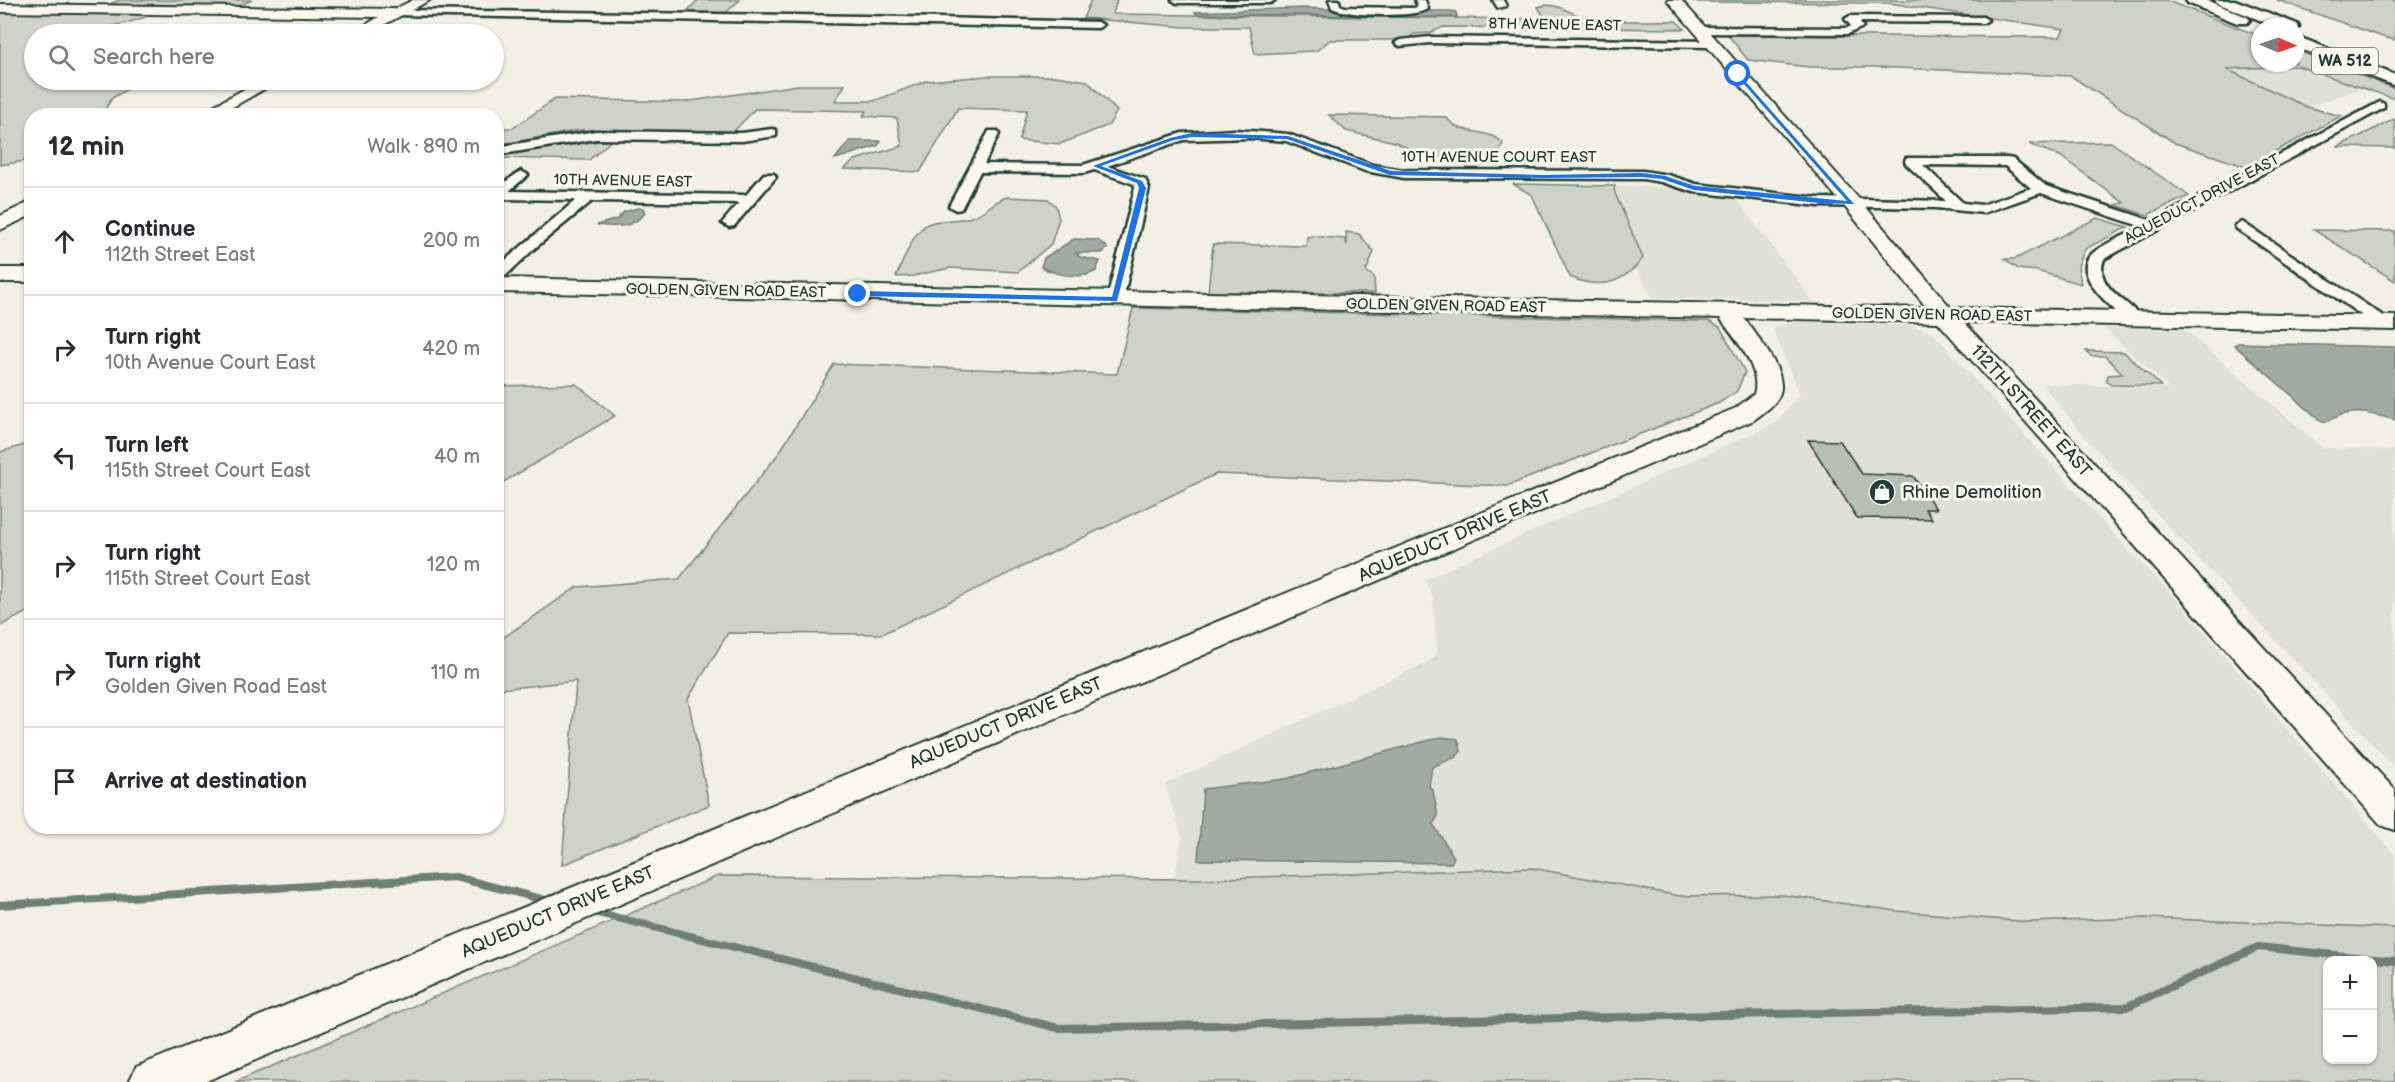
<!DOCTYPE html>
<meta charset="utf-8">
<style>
:root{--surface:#fff;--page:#f7f7f7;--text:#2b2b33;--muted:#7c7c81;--line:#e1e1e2}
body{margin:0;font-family:"Balsamiq Sans",sans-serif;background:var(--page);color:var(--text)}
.controls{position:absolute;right:18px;bottom:18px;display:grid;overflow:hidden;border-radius:12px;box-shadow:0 2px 4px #0004}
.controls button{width:54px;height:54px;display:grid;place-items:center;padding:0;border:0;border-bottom:2px solid var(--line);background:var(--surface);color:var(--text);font:30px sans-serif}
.compass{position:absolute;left:2251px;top:18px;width:54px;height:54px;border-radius:50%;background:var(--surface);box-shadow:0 2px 4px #0004;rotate:92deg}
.stop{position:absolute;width:18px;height:18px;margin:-14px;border:4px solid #1a73e8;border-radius:50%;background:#fff}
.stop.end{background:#1a73e8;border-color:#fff;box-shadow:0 2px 6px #0008}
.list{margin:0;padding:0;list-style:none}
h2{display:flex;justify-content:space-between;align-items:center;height:78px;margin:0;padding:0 24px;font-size:26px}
h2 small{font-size:20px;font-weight:400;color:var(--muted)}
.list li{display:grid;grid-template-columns:39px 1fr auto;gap:18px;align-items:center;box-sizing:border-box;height:108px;padding:0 24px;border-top:2px solid var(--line)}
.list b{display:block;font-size:22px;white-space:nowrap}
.list p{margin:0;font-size:20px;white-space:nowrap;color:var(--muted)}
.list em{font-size:20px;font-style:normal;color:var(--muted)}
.icon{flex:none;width:33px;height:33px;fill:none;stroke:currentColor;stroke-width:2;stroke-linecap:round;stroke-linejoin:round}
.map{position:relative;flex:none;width:2395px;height:1082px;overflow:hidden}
.search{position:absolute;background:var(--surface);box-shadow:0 2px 4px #0004;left:24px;top:24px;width:480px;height:66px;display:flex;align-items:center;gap:15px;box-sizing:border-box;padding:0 21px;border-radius:33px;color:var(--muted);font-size:22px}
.panel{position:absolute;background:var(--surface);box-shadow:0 2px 4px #0004;left:24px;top:108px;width:480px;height:726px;border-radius:24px}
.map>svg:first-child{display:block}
.built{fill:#e0e1d6}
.green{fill:#cfd2c8;stroke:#77887e;stroke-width:1.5;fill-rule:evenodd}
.water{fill:#a2aba1;stroke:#6e7f75;stroke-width:1.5}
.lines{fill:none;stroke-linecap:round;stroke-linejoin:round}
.stream{stroke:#6e7f75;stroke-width:8}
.building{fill:#b7beb3;stroke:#1f3d34;stroke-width:1.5}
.street-casing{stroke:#1f3d34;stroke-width:5}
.secondary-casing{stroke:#1f3d34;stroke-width:4}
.highway-casing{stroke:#1f3d34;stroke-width:5}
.street{fill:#fbf7ec;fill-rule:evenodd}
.secondary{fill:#fbf7ec;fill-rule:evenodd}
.highway{fill:#fbf7ec;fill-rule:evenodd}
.route{fill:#1a73e8}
.labels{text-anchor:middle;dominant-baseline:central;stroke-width:6;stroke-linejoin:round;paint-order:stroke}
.far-street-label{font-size:15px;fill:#1f3d34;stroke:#fbf7ec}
.shield{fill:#fbf7ec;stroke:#61756b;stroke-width:1.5}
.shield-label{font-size:16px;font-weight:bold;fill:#1f3d34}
.street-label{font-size:18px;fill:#1f3d34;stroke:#fbf7ec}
.poi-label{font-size:18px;fill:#1f3d34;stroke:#fbf7ec;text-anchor:start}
</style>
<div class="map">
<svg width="2395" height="1082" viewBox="0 0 2395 1082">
<rect width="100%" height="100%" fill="#f2f0e5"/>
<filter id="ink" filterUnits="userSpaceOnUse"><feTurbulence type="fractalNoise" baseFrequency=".0167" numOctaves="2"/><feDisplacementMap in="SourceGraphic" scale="12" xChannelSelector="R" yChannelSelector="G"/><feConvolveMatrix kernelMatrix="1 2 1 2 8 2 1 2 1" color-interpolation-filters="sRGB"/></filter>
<g filter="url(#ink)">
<!-- built -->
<g class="built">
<path d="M2298 66 2363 88 2307 107 2224 69Z"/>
<path d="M1592 186 1702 187 1710 198H1736L1813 301 1652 298Z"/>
<path d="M1795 322 1908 325 1932 332 2131 553 2170 592 2395 855V928L2145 918 2029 922 1897 911 1783 895 1680 897 1532 868 1174 879 1182 837 1165 784 1430 661 1437 654 1433 599 1425 579 1776 423 1799 394 1774 332V326Z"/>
<path d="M2104 328 2184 329 2323 448 2395 450V768L2090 443 2042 384 2169 388Z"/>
</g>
<!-- green -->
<g class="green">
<path d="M120 0H252L232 9 102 7Z"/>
<path d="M698 0H740L724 14 685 13Z"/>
<path d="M1091 0H1117L1113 14 1540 19 1544 17 1538 7C1555 0 1571 15 1587 18 1615 23 1647 20 1676 21L1685 29 1443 27 1430 33 1414 34 1409 38 1391 40H1330L1316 51 1255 54 1249 27H1184L1083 18Z"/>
<path d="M1693 0H2165L2260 36V63H2296V50L2395 89V99L2298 66 2226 69 2307 107 2341 116 2246 167 2175 143 2071 76 1875 67H1809L1748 60 1728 35 2060 37 2064 29 1888 3 1694 2Z"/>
<path d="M2277 0H2395V40L2383 37Z"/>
<path d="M0 12 154 14C115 29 75 34 34 34V80H143L112 98 106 108 115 115 32 116 31 160 0 165Z"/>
<path d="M988 76H1056L1087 81 1117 111 1109 125 1060 144 1019 140 1027 110 958 108 920 172 844 169 855 160 902 146 897 118 863 116 866 111 755 109 733 132 581 130 497 145V128H513L555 99 684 102 798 85H845L835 101H874L926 81Z"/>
<path d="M1329 115 1446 117C1460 137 1487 127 1503 143L1500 151 1491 157H1436L1423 155 1395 142 1346 131Z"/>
<path d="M2395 119V148L2337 147Z"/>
<path d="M613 139 589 160 497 158V156Z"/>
<path d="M2111 142 2189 196 2147 215 2115 205 2124 203 2060 156 2029 144Z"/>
<path d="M1513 184 1615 186 1614 191 1643 258C1623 284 1600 290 1570 277L1532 195Z"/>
<path d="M1007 197 1048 199 1056 206 1059 219 1051 244 1018 272 950 268 913 276 896 277C904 261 912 230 930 223 943 219 958 221 971 217 985 213 992 202 1007 197Z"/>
<path d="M2097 218 2128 227 2085 249 2078 266 2081 284 2037 271 2018 269 2005 259H2015Z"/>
<path d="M2314 230 2395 231V281Z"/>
<path d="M1346 232 1359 234 1374 252 1366 271 1374 277 1375 293 1208 292 1213 244 1306 246 1307 237 1312 236 1345 239 1347 245Z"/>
<path d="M1133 308 1708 321 1720 327 1745 372 1737 391 1719 403 1507 486 1216 474 882 634 728 633 688 699 709 805 562 865 576 681 500 689 497 684V642L577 587 679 579 779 453 834 364 1117 374Z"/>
<path d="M2086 351 2124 352 2161 386 2111 385 2106 381 2108 375 2123 374 2105 356H2091Z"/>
<path d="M576 384 615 416 497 486V386Z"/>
<path d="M31 443V610L0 626V452Z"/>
<path d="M1532 868 1680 896 1783 895 1897 911 2029 922 2145 918 2395 928V1082H235L718 876 1197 879ZM2328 960H2372V1060H2328Z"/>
</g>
<!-- water -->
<g class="water">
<path d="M1305 8 1371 11 1372 16 1196 14 1195 12Z"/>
<path d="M1376 11H1452L1456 12 1457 17H1379Z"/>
<path d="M849 141H879L881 142 877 146 835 159Z"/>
<path d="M638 208H643L645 213C631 229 617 227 597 225L617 219 624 212Z"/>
<path d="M1074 239 1097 240 1106 246 1107 249 1102 253H1076L1080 257 1100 261 1096 271C1081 280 1056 275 1041 267L1044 258Z"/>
<path d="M2238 343 2395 347V420C2370 413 2350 407 2326 422L2320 420 2234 345Z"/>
<path d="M1441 737 1458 739 1461 751 1456 757 1432 767 1429 786 1433 791 1438 816 1433 824 1454 857 1451 863 1198 860 1203 789 1285 779Z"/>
</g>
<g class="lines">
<!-- stream -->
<g class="stream">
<path d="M0 905 455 877 549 901"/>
<path d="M594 912 1058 1028 2126 1007 2258 947 2395 961"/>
</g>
</g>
<!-- building -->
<path class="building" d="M1808 440 1840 441 1862 474 1913 476 1936 509H1925L1932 519 1857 518Z"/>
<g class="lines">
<!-- street casing -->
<g class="street-casing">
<g id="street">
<path d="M1172 0H1275L1270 3H1177Z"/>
<path d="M1329 0H1339L1340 5 1345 7 1413 8 1418 7 1415 0H1425L1428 9C1414 18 1347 16 1332 8Z"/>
<path d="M1493 0H1503L1506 6 1498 8Z"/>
<path d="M397 10 863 16 1098 22 1103 25 1098 28 394 15 392 13Z"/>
<path d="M1850 16 1983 17 1988 20 1983 23 1859 22 1863 27 1848 34 1699 33 1694 30 1699 27 1847 28 1851 26 1845 19Z"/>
<path d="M1430 37 1711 41 1716 44 1711 47 1430 43 1400 46 1395 43 1400 40Z"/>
<path d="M2380 102 2384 104V108L2104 259C2093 288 2129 300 2143 319L2135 324 2129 322C2115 310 2068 274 2093 253 2106 242 2127 235 2143 227L2041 193 1983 213 1936 208 1819 206 1694 192 1661 182 1643 179 1404 178 1365 171 1286 141 1250 138 1184 140 1107 166 1145 179 1149 188 1123 299 1115 304 1107 299 1135 188 1134 184 1094 170 1084 173 980 172 961 209 956 210 949 206 989 131H997L999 134 984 164 1083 165 1182 133 1235 130 1288 134 1373 165 1404 170 1643 171 1668 175 1696 184 1819 198 1946 201 1906 164 1905 161 1906 158H2008L2013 159 2046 186 2153 221ZM1923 165 2005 166 2031 188 1982 205 1963 203Z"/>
<path d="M772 129 776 130V136L742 141 596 139 496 155V147L596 131 742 133Z"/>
<path d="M521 171 528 175 509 191 746 195 764 174H774L776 177 734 226 729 227 722 223 739 203 592 201 535 248 501 280 496 281V268L576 200 496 199V188Z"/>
<path d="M2242 222 2389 320 2391 323 2389 326H2377L2237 229 2235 226Z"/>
</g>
</g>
<!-- secondary casing -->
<g class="secondary-casing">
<g id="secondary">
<path d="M413 0H430L367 34H350L379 17 0 12V4L395 9Z"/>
<path d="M1667 0H1681L1859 199 1951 308 2395 316V330L1964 322 2395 790V830L2381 825 1938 322 1744 318C1756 335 1787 371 1780 393 1776 405 1764 412 1754 420L204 1082H129L136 1067 1736 408 1754 394C1762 368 1734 338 1720 318L496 292V278L1927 308 1845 207Z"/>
<path d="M261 80H280L217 116H195Z"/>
<path d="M32 201V215L0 230V216Z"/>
<rect x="0" y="268" width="32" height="14"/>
</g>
</g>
<!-- highway casing -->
<g class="highway-casing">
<g id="highway">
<path d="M2186 0H2206L2247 17 2250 20 2247 23H2237L2188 3Z"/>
<path d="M2215 0H2235L2297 24 2299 27 2296 30V27H2277L2217 3Z"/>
<path d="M2296 36 2395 75V86L2296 47Z"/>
</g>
</g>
<!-- street -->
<use href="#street" class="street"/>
<!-- secondary -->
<use href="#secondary" class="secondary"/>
<!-- highway -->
<use href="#highway" class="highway"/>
</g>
</g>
<!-- route -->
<path class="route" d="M1738 73 1854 204 1819 203 1694 190 1662 179 1642 177 1544 178 1390 175 1287 139 1192 137 1174 140 1101 166 1142 181 1146 188 1117 301 858 296 855 294 858 291 1112 297 1139 188 1137 183 1093 166 1170 138 1192 133 1288 136 1391 171 1544 175 1642 173 1665 176 1695 186 1847 201 1736 75Z"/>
<!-- icons -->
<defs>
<g id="shop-disc" transform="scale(1.35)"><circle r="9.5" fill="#1f3d34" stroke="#fbf7ec"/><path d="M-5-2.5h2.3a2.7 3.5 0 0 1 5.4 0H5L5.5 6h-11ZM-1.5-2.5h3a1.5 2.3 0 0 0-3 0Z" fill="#fff"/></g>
</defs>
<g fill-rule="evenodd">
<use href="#shop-disc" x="1882" y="492"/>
</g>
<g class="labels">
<!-- far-street labels -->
<g class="far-street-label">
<text transform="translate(1555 25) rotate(1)">8TH AVENUE EAST</text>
<text x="1499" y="157">10TH AVENUE COURT EAST</text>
<text transform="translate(623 181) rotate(1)">10TH AVENUE EAST</text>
<text transform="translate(2202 199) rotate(-28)">AQUEDUCT DRIVE EAST</text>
<text transform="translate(726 291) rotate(1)">GOLDEN GIVEN ROAD EAST</text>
<text transform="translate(1446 306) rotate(1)">GOLDEN GIVEN ROAD EAST</text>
<text transform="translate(1932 315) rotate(1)">GOLDEN GIVEN ROAD EAST</text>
</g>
<!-- shield labels -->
<rect class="shield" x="2312" y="48" width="66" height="26" rx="4.5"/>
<g class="shield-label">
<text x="2345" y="61">WA 512</text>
</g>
<!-- street labels -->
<g class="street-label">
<text transform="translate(2031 411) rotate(48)">112TH STREET EAST</text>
<text transform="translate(1455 536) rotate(-23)">AQUEDUCT DRIVE EAST</text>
<text transform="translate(1006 723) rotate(-23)">AQUEDUCT DRIVE EAST</text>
<text transform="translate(558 912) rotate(-23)">AQUEDUCT DRIVE EAST</text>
</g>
<!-- poi labels -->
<g class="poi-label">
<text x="1902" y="492">Rhine Demolition</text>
</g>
</g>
</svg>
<div class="controls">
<button>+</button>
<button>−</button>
</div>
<svg class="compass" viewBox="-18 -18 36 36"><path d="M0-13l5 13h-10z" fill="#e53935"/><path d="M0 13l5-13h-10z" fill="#7c7c81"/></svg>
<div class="stop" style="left:1738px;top:74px"></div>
<div class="stop end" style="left:858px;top:294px"></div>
<div class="search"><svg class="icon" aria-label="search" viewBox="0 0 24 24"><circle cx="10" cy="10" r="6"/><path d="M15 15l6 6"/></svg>Search here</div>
<section class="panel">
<h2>12 min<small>Walk · 890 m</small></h2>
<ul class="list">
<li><svg class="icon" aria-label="ahead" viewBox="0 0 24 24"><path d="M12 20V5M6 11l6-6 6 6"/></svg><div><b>Continue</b><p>112th Street East</p></div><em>200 m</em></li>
<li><svg class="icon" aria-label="right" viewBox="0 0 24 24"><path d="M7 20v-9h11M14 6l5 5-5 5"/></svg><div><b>Turn right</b><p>10th Avenue Court East</p></div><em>420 m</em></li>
<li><svg class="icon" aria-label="left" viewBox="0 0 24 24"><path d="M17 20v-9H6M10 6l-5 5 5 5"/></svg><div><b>Turn left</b><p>115th Street Court East</p></div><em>40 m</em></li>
<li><svg class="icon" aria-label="right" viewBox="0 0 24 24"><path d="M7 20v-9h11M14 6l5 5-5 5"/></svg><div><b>Turn right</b><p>115th Street Court East</p></div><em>120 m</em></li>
<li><svg class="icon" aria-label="right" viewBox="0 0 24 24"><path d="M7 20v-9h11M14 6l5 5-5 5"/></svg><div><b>Turn right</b><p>Golden Given Road East</p></div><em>110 m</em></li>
<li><svg class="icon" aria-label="arrive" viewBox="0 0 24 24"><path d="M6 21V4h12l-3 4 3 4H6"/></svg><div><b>Arrive at destination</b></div></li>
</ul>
</section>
</div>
